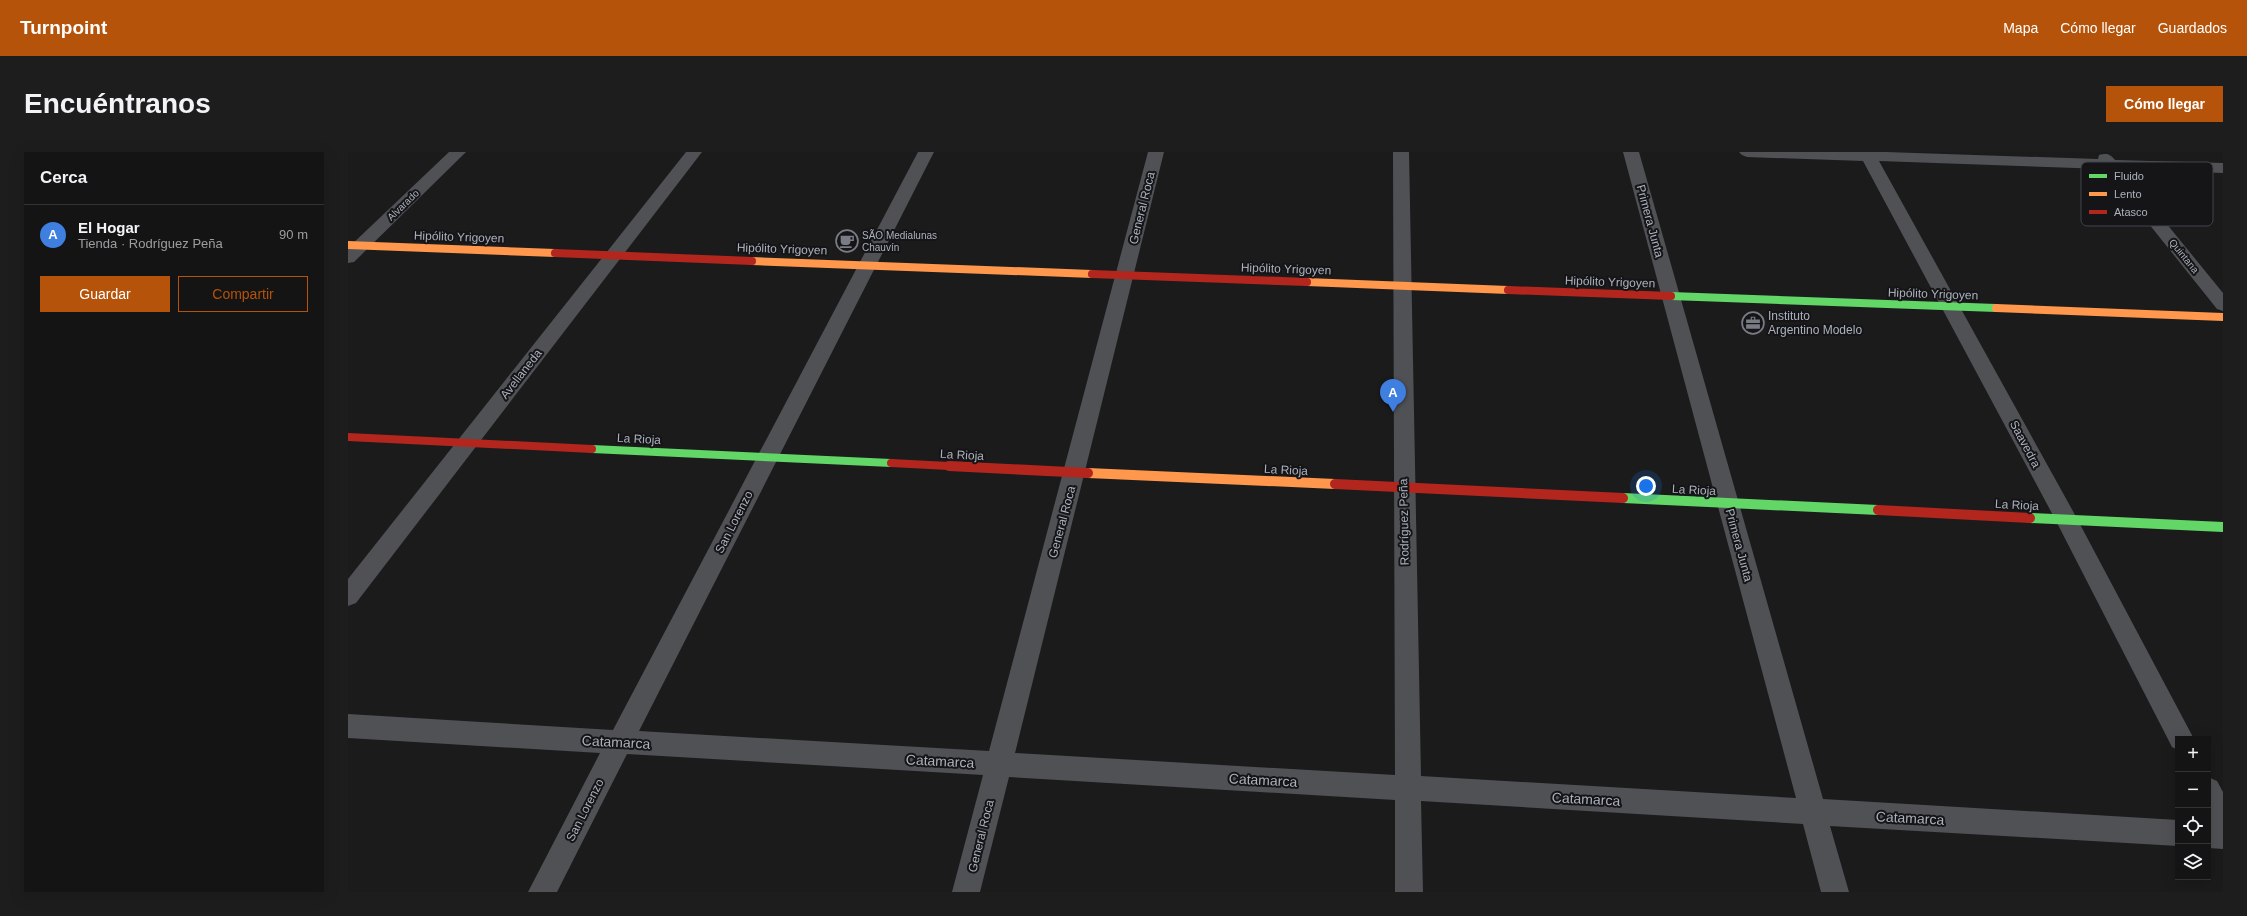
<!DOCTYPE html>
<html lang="es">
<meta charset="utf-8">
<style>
:root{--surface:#141415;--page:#1d1d1e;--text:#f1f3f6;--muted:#9d9ea0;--line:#333334;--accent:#b45309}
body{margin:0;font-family:Arial,sans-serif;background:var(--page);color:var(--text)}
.controls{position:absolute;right:12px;bottom:12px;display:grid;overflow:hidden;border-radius:0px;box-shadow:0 4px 16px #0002}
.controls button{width:36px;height:36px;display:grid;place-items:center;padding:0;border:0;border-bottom:1px solid var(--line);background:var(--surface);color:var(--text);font:20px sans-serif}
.you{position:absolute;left:1298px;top:334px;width:14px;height:14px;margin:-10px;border:3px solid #fff;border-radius:50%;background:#1a73e8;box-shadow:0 0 0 6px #1a73e833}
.badge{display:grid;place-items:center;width:26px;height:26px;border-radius:50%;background:var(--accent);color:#fff;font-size:13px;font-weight:700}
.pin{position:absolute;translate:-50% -33px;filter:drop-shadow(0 1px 2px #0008)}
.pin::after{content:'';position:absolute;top:21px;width:14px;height:12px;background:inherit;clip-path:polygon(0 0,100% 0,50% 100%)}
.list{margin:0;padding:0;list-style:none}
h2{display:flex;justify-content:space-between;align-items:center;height:52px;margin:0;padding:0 16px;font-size:17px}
h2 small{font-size:13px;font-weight:400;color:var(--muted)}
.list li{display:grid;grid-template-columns:26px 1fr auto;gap:12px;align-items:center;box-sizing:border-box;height:60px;padding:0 16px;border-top:1px solid var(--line)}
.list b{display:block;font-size:15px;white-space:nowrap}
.list p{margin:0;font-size:13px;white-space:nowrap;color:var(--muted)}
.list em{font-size:13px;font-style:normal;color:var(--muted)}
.actions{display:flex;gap:8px;padding:12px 16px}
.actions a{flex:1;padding:9px 0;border:1px solid var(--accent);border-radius:0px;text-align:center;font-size:14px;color:var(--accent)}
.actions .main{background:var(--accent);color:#fff}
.icon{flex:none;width:22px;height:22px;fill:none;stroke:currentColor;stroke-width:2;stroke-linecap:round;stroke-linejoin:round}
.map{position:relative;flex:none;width:1875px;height:740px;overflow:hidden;border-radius:0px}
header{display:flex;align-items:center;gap:24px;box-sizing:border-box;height:56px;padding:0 20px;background:var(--accent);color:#fff}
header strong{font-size:19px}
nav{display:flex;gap:22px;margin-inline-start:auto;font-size:14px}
.intro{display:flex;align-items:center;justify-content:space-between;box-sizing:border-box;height:96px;padding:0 24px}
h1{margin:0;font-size:28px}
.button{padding:10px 18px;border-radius:0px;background:var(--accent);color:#fff;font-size:14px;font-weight:700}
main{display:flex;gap:24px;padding:0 24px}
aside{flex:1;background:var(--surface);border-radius:0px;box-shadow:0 4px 16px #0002}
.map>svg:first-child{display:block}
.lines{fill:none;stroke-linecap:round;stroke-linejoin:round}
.street{fill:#4f5155;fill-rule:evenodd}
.fast-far1{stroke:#63d668;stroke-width:8}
.fast{stroke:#63d668;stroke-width:10}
.slow-far1{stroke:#ff974d;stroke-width:8}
.slow{stroke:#ff974d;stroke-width:10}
.jam-far1{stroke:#b3261e;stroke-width:8}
.jam{stroke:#b3261e;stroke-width:10}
.labels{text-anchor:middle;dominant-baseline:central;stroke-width:4;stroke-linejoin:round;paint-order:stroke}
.far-street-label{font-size:10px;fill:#abb1bd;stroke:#151518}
.far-poi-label{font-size:10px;fill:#abb1bd;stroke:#151518;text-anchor:start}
.street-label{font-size:12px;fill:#abb1bd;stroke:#151518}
.poi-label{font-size:12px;fill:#abb1bd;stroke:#151518;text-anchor:start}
.near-street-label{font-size:14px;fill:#abb1bd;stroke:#151518}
.key{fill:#151518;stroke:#42444a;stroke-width:1}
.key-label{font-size:11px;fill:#abb1bd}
</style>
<header>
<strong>Turnpoint</strong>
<nav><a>Mapa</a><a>Cómo llegar</a><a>Guardados</a></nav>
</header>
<div class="intro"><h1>Encuéntranos</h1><a class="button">Cómo llegar</a></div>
<main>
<aside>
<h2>Cerca<small></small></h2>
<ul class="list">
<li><span class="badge" style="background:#3f7fe0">A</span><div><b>El Hogar</b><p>Tienda · Rodríguez Peña</p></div><em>90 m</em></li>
</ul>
<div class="actions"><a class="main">Guardar</a><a>Compartir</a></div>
</aside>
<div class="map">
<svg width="1875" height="740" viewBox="0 0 1875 740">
<rect width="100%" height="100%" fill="#1b1b1c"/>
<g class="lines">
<!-- street -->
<g class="street">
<path d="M101 0H118L6 110 0 111V96Z"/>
<path d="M338 0H354L8 451 0 454V427Z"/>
<path d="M570 0H586L291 579 641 599 800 0H816L667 601 1047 623 1045 0H1061L1073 624 1448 646 1275 0H1291L1475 647 1830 668V694L1482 674 1501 740H1473L1455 672 1073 649 1075 740H1047V648L661 625 632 740H604L635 623 279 602 209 740H180L252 601 0 586V562L265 578Z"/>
<path d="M1391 0H1538L1750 7 1751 3C1759 1 1762 2 1767 8L1875 11V21L1774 17 1875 141V159L1869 157 1757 17 1531 9 1726 361 1846 587H1830V598L1824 595 1707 367 1515 9 1399 5 1394 3Z"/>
<path d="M1860 625 1869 629 1875 640V697L1860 696V670H1862L1860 666Z"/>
</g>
<!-- fast-far1 -->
<g class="fast-far1">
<path d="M1323 144 1648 156"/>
<path d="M244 297 543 311"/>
</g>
<!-- fast -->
<g class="fast">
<path d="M1275 346 1530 358"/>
<path d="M1682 366 1875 375"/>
</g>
<!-- slow-far1 -->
<g class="slow-far1">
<path d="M0 93 207 101"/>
<path d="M404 109 744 122"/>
<path d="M959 130 1160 138"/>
<path d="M1648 156 1875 165"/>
</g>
<!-- slow -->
<path class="slow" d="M740 321 987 332"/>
<!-- jam-far1 -->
<g class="jam-far1">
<path d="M207 101 404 109"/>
<path d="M744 122 959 130"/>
<path d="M1160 138 1323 144"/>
<path d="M0 285 244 297"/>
<path d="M543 311 620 315"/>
</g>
<!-- jam -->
<g class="jam">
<path d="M601 314 740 321"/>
<path d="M987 332 1275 346"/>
<path d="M1530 358 1682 366"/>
</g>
</g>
<!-- icons -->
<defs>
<g id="cafe-ring" transform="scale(1.15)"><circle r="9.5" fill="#151518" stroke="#797c85" stroke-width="1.5"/><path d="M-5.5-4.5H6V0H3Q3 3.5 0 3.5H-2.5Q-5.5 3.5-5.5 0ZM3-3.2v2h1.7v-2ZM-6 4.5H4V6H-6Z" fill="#797c85"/></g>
<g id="office-ring" transform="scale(1.15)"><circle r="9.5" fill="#151518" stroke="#797c85" stroke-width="1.5"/><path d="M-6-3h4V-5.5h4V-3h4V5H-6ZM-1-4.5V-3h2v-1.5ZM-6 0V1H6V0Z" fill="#797c85"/></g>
</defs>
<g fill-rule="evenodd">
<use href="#cafe-ring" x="499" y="89"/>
<use href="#office-ring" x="1405" y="171"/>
</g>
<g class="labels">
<!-- far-street labels -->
<g class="far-street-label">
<text transform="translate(55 53) rotate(-44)">Alvarado</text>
<text transform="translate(1836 104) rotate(51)">Quintana</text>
</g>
<!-- far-poi labels -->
<g class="far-poi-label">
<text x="514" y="83">SÃO Medialunas<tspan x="514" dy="12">Chauvín</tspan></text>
</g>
<!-- street labels -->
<g class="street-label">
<text transform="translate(794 56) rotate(-76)">General Roca</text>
<text transform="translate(1302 69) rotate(75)">Primera Junta</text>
<text transform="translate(111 85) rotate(2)">Hipólito Yrigoyen</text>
<text transform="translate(434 97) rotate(2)">Hipólito Yrigoyen</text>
<text transform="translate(938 117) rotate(2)">Hipólito Yrigoyen</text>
<text transform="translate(1262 130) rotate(2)">Hipólito Yrigoyen</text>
<text transform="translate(1585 142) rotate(2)">Hipólito Yrigoyen</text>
<text transform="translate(173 222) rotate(-52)">Avellaneda</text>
<text transform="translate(291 287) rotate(3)">La Rioja</text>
<text transform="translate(1677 292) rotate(62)">Saavedra</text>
<text transform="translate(614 303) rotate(3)">La Rioja</text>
<text transform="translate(938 318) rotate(3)">La Rioja</text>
<text transform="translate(1346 338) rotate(3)">La Rioja</text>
<text transform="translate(1669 353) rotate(3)">La Rioja</text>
<text transform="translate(386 370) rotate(-63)">San Lorenzo</text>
<text transform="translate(714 370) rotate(-75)">General Roca</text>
<text transform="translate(1056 370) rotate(-91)">Rodríguez Peña</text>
<text transform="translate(1391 393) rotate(75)">Primera Junta</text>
<text transform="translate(237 658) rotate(-63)">San Lorenzo</text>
<text transform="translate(633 684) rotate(-76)">General Roca</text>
</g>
<!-- poi labels -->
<g class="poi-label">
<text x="1420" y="164">Instituto<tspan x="1420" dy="14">Argentino Modelo</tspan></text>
</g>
<!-- near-street labels -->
<g class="near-street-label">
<text transform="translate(268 590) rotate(3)">Catamarca</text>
<text transform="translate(592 609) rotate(3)">Catamarca</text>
<text transform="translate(915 628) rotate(3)">Catamarca</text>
<text transform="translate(1238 647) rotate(3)">Catamarca</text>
<text transform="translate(1562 666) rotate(3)">Catamarca</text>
</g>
</g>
<!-- legend -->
<rect x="1733" y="10" width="132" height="64" rx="6" class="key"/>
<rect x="1741" y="22" width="18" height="4" fill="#63d668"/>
<rect x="1741" y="40" width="18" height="4" fill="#ff974d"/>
<rect x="1741" y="58" width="18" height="4" fill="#b3261e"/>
<g class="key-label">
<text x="1766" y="28">Fluido</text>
<text x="1766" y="46">Lento</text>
<text x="1766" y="64">Atasco</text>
</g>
</svg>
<div class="controls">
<button>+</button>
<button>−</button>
<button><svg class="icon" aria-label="locate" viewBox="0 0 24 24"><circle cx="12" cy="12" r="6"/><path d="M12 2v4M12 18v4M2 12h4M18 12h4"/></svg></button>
<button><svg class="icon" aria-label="layers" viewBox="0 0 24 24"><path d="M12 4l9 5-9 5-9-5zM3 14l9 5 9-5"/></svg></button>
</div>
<div class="you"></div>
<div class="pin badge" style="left:1045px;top:260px;background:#3f7fe0">A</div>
</div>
</main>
